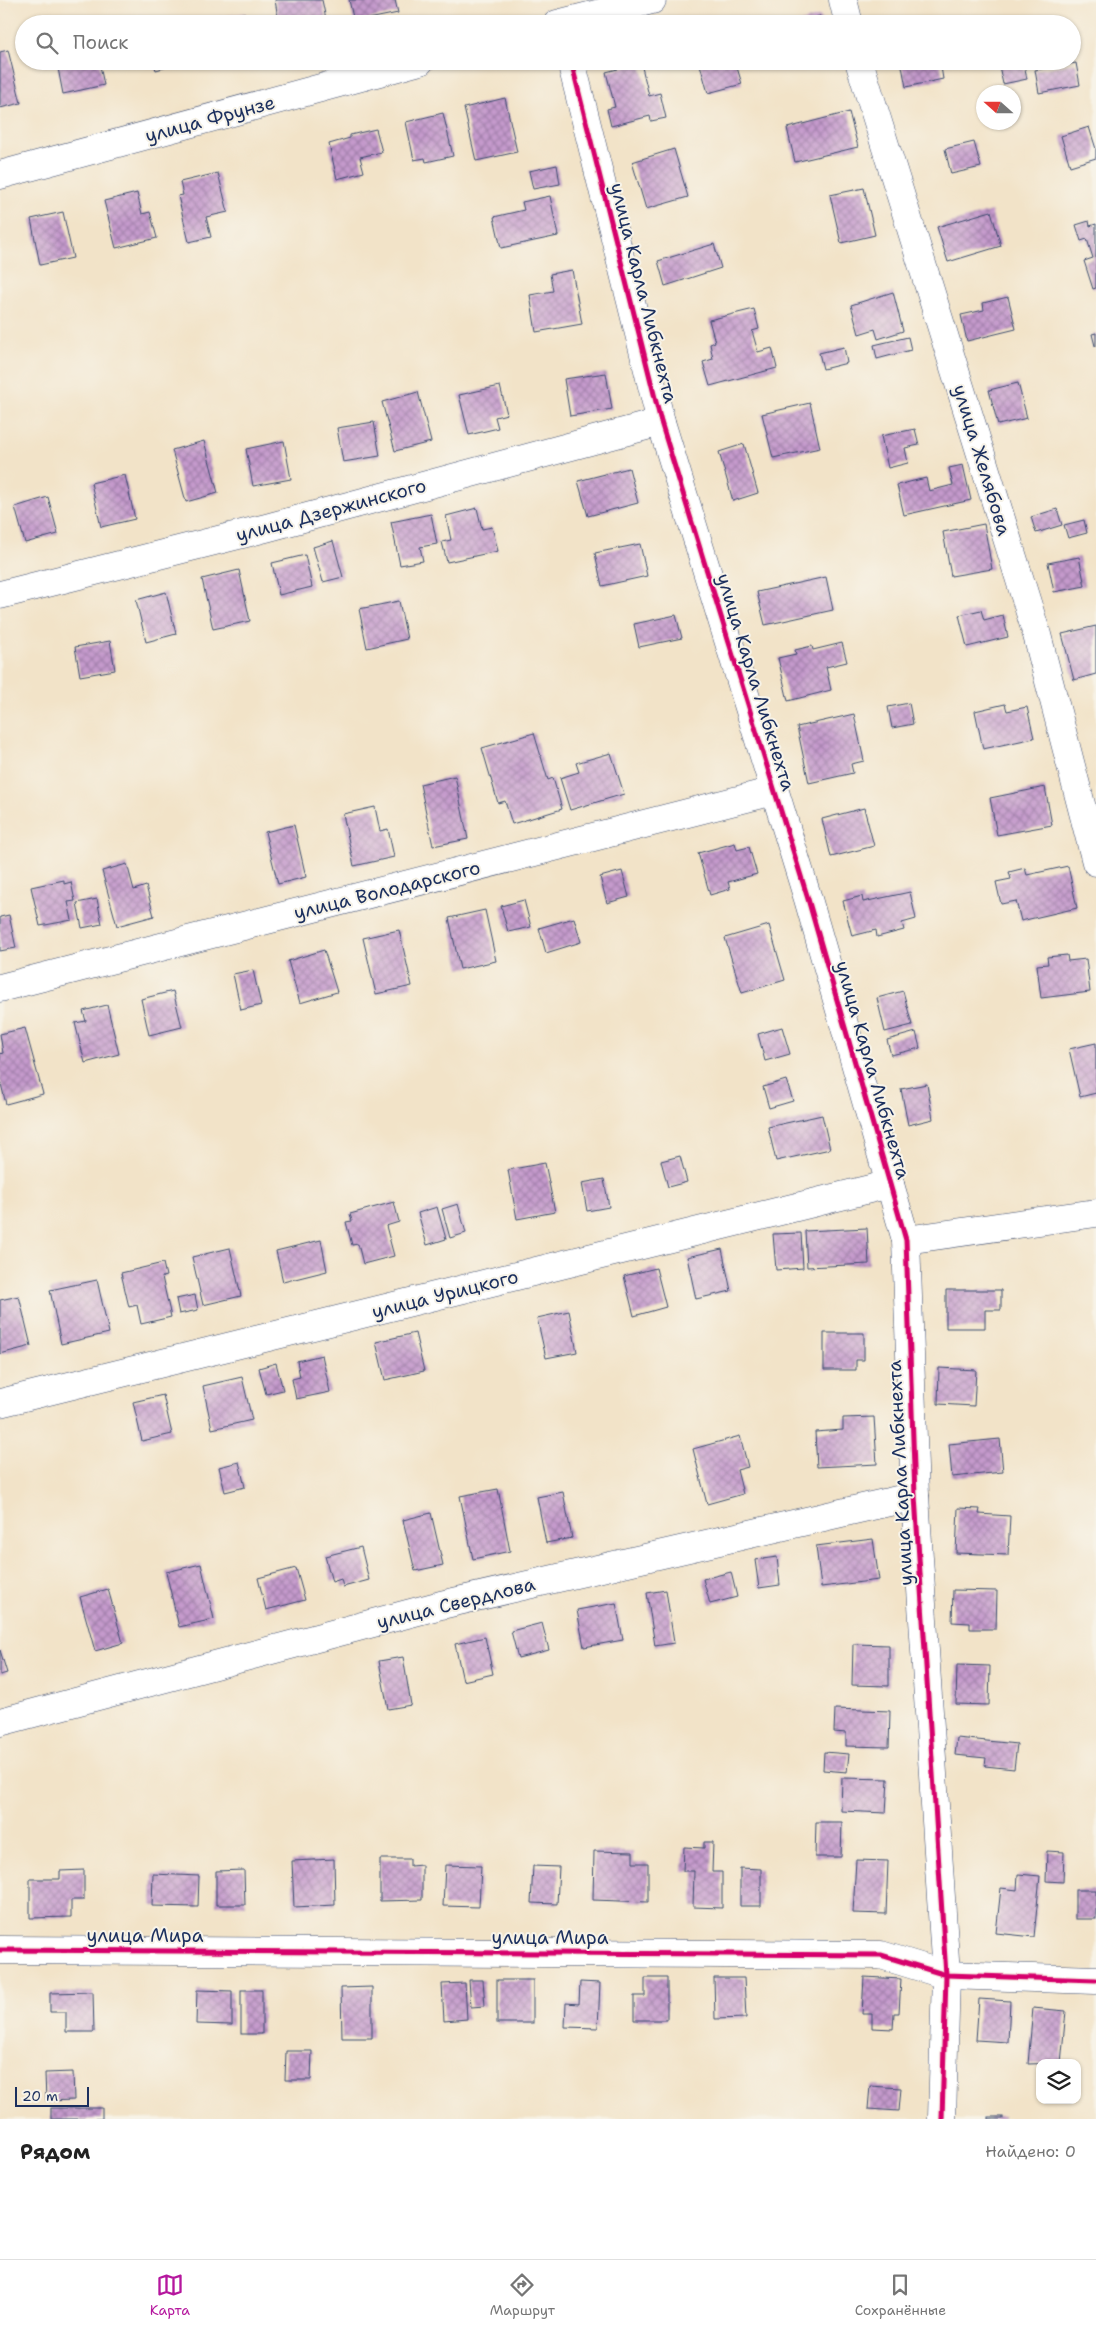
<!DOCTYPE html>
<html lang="ru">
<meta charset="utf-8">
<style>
:root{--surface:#fff;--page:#f6f6f6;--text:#222;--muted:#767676;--line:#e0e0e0;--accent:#b5179e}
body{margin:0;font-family:"Shantell Sans",sans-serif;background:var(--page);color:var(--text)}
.controls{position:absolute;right:15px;bottom:15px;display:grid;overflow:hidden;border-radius:10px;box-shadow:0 1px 4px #0004}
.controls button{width:45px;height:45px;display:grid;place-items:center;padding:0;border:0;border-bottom:1px solid var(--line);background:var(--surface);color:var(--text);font:25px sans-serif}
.compass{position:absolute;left:976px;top:85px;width:45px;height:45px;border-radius:50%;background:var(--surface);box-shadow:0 1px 4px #0004;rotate:291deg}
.scale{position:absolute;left:15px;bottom:12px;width:74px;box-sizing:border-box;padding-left:5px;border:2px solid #1b2f5e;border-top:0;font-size:14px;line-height:18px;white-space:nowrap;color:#1b2f5e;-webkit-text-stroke:4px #f7f3e8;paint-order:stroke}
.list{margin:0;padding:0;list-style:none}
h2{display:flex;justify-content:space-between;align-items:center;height:65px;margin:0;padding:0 20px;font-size:21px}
h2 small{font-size:16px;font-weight:400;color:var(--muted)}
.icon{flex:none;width:28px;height:28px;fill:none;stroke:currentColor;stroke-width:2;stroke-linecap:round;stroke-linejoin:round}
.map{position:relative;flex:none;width:1096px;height:2119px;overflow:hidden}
.search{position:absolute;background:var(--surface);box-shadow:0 1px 4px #0004;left:15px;right:15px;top:15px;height:55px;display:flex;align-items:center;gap:12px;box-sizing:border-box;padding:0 18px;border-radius:28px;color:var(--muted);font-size:19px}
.sheet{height:140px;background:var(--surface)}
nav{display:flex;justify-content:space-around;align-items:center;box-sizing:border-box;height:70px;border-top:1px solid var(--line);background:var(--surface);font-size:14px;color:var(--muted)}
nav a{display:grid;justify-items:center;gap:2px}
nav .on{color:var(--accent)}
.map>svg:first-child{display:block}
.building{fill:url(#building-cross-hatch)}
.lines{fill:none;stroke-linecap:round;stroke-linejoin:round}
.minor-casing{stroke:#3b4a6e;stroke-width:29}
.minor{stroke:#fff;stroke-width:28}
.cycleway-casing{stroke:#f7f3e8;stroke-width:8}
.cycleway{stroke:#d6006c;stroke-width:5}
.labels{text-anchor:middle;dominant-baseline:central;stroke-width:4;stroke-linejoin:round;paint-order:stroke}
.street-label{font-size:19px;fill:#1b2f5e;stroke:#f7f3e8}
</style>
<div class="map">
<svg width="1096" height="2119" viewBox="0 0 1096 2119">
<defs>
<pattern id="building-cross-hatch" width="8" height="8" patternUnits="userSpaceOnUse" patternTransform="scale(1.25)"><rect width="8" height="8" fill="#c59acc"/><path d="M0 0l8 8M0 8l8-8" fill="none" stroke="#9f7ea9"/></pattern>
</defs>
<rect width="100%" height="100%" fill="#f7f3e8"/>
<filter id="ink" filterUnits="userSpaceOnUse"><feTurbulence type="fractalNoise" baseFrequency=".02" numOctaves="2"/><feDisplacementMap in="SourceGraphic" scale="10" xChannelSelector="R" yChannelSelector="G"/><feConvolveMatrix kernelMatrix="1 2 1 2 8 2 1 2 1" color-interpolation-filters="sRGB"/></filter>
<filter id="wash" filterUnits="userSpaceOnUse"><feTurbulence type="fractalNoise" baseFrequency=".0096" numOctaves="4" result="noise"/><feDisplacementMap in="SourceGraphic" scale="20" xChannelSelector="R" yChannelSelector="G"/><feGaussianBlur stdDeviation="1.12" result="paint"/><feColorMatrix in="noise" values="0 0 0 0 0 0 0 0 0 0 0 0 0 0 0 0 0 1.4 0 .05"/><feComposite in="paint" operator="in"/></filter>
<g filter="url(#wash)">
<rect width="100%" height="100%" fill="#f2e3c8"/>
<g id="blocks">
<!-- building -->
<g class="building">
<path d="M275 0H322L326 19 318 21 319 24H279Z"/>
<path d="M349 0H395L398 13 354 22Z"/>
<path d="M245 13 247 24H212L211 18Z"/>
<path d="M820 16 823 24H798V23Z"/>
<path d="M8 50 21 103 0 108V52Z"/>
<path d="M43 61H99L104 85 63 94 57 63 45 66Z"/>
<path d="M153 61H181L182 63 156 70Z"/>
<path d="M699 61H735L742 84 708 93Z"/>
<path d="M901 61H940L943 79 906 87Z"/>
<path d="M1018 61H1023L1027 79 1003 84 999 66Z"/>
<path d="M641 63 649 96 660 93 666 118 651 121 650 116 611 126 607 109 615 107 606 72Z"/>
<path d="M1076 63 1080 85 1039 93 1035 70Z"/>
<path d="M505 98 517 152 476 161 464 108Z"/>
<path d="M849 112 858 147 795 162 787 128Z"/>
<path d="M443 113 453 156 426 162 425 158 414 160 406 122Z"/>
<path d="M1089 127 1096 149V158L1070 166 1061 136Z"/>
<path d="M376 129 382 152 360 157 364 172 337 179 329 144 350 138V135Z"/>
<path d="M974 142 981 167 951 174 945 149Z"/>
<path d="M674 149 688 197 646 209 632 162Z"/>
<path d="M557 165 560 184 533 189 529 171Z"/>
<path d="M218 173 228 212 206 217 211 237 189 242 178 196 183 195 180 182Z"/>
<path d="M864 188 875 235 841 243 830 195Z"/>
<path d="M137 193 142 214 150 212 157 238 116 248 104 201Z"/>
<path d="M550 196 558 236 501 248 494 217 524 210 522 202Z"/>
<path d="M991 211 1001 246 948 262 937 227Z"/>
<path d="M63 212 73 258 40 265 31 219Z"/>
<path d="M1089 221 1090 226 1096 224V288L1093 289 1084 261 1093 258 1087 239 1081 241 1076 225Z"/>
<path d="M714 244 721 268 665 286 658 261Z"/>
<path d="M572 270 582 324 536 332 530 295 553 291 550 274Z"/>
<path d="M893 292 903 331 878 339 875 329 859 334 851 305Z"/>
<path d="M1008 297 1016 329 967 341 961 315 984 310 983 303Z"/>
<path d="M754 309 759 329 752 331 758 352 772 348 777 368 710 386 703 362 713 359 710 344 715 342 709 320Z"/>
<path d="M1096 333V346H1095L1092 334Z"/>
<path d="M908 337 911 350 877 359 874 345Z"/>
<path d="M844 347 847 363 823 369 819 353Z"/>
<path d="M606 373 612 409 570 416 564 379Z"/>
<path d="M1018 383 1027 418 998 425 989 390Z"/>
<path d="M500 386 507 414 495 417 498 428 469 435 459 395Z"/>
<path d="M418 392 431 442 395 451 382 402Z"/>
<path d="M810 403 820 448 773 458 762 414Z"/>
<path d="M374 422 380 456 343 462 337 428Z"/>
<path d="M915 429 919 445 905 448 908 463 888 468 881 436Z"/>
<path d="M204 441 218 493 186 502 172 450Z"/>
<path d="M284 441 291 479 253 486 246 449Z"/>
<path d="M744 444 758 493 733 501 719 452Z"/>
<path d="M963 465 971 500 904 515 897 485 926 478 929 491 953 485 949 468Z"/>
<path d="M629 468 638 503 588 516 578 481Z"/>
<path d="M125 475 135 519 101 527 91 483Z"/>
<path d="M48 497 58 534 25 543 15 507Z"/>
<path d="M477 508 482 529 492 527 498 551 447 562 442 542 451 540 446 516Z"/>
<path d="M1057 509 1062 525 1036 533 1031 517Z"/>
<path d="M431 514 437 544 420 547 423 561 400 565 391 522Z"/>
<path d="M1084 520 1087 533 1068 538 1064 525Z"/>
<path d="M984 524 992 569 951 576 943 532Z"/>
<path d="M333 541 343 577 323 582 313 547Z"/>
<path d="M640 544 647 576 602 586 595 553Z"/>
<path d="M305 555 312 587 279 595 272 563Z"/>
<path d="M1079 557 1085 586 1054 592 1048 563Z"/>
<path d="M239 570 250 621 213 629 202 579Z"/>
<path d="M826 577 833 610 765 625 757 592Z"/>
<path d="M166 592 176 634 146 642 136 600Z"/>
<path d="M399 601 407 639 367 648 359 609Z"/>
<path d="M981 610 984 620 1003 615 1008 637 967 647 959 615Z"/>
<path d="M676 615 682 638 639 647 634 624Z"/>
<path d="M1096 626V674L1074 680 1062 634Z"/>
<path d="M110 641 115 670 80 676 75 647Z"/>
<path d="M842 643 847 662 826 667 831 690 788 701 778 658 796 654 795 650 812 646 813 650Z"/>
<path d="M909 703 913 724 892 728 888 707Z"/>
<path d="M1005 704 1007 711 1027 707 1034 738 983 749 975 711Z"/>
<path d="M854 714 864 761 851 764 853 773 809 783 797 727Z"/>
<path d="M534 733 548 780 553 778 562 809 512 824 505 801 498 803 482 748Z"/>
<path d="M611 753 624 794 570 810 560 778 579 772 576 763Z"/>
<path d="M455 776 468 839 433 846 420 784Z"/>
<path d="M1045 787 1052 825 997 835 990 798Z"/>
<path d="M375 807 380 831 388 829 394 857 354 866 343 814Z"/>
<path d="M864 808 874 846 831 857 822 819Z"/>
<path d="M294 825 306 877 278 884 265 832Z"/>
<path d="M735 843 737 850 749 847 757 874 728 882 730 889 710 895 698 853Z"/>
<path d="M127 864 134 890 146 886 154 916 117 926 102 871Z"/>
<path d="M1068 866 1077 908 1021 921 1016 901 1001 904 996 882 1011 879 1009 872 1025 868 1027 875Z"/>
<path d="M622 871 629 897 607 903 600 877Z"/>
<path d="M64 880V884L71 882 75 901 68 902 72 920 40 926 31 887Z"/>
<path d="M910 892 916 919 902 923 904 930 877 937 876 930 852 936 843 901 862 896 863 902Z"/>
<path d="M97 899 102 924 82 928 77 903Z"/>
<path d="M524 900 531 927 508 932 501 906Z"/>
<path d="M485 910 496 961 460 969 449 918Z"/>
<path d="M9 915 16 948 0 951V917Z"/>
<path d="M574 918 581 942 546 953 539 928Z"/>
<path d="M769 925 785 980 742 993 725 938Z"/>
<path d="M399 930 412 986 376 994 363 938Z"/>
<path d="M324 950 337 992 300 1003 288 961Z"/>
<path d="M1067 955 1068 961 1086 959 1090 992 1041 998 1037 965 1048 964 1047 957Z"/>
<path d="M253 970 261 1005 241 1010 233 974Z"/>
<path d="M173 991 182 1027 149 1035 141 999Z"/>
<path d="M903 991 912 1025 885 1032 877 998Z"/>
<path d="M107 1005 119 1054 85 1063 75 1023 86 1021 83 1011Z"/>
<path d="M782 1027 790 1054 765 1061 758 1034Z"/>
<path d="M25 1028 43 1094 6 1104 0 1080V1054L3 1053 0 1034Z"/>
<path d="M916 1032 920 1048 891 1055 887 1040Z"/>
<path d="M1096 1043V1093L1080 1097 1069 1049Z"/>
<path d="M786 1080 793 1101 769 1108 763 1087Z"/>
<path d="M927 1084 933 1119 908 1125 901 1089Z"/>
<path d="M822 1115 830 1149 776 1161 768 1127Z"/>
<path d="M680 1156 687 1182 668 1187 661 1161Z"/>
<path d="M545 1163 555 1212 517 1219 508 1170Z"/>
<path d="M604 1179 609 1207 587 1211 582 1183Z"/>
<path d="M394 1202 399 1222 386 1226 394 1256 363 1264 358 1244 352 1245 346 1222 352 1221 350 1214Z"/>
<path d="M458 1204 466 1233 450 1238 442 1209Z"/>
<path d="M437 1207 446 1239 427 1245 418 1213Z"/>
<path d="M867 1228 869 1264 807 1267 805 1231Z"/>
<path d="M801 1233 803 1268 776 1270 773 1234Z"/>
<path d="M321 1240 327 1271 283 1282 276 1251Z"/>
<path d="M230 1248 241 1296 203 1305 192 1257Z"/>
<path d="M722 1249 731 1291 696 1299 687 1257Z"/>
<path d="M163 1263 166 1276 162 1277 171 1317 141 1324 137 1305 129 1307 121 1273Z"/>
<path d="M656 1268 666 1307 634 1316 624 1276Z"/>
<path d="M97 1280 109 1333 61 1344 50 1290Z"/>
<path d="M946 1290H1001V1310H985V1328H946Z"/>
<path d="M195 1295 198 1310 179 1314 176 1299Z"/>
<path d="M19 1296 31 1346 0 1354V1300Z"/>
<path d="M569 1311 577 1352 546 1358 537 1318Z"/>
<path d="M415 1333 424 1371 385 1380 376 1342Z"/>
<path d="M824 1333H864V1360H856V1370H824Z"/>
<path d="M322 1355 330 1392 296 1399 292 1379 300 1377 297 1361Z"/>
<path d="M276 1363 283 1390 266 1394 259 1368Z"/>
<path d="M939 1368 976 1370 974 1406 938 1404Z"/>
<path d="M242 1377 252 1420 212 1429 203 1386Z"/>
<path d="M163 1395 172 1434 142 1441 133 1402Z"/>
<path d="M874 1417 877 1464 817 1467 815 1432 843 1430V1418Z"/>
<path d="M740 1436 748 1467 737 1470 743 1494 707 1504 693 1449Z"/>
<path d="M1000 1439 1003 1472 952 1477 949 1444Z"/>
<path d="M239 1462 245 1487 225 1492 219 1467Z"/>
<path d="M498 1489 510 1551 473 1559 460 1496Z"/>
<path d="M563 1492 572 1538 546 1543 537 1497Z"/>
<path d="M958 1508 980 1509 979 1514 1010 1516 1008 1555 956 1553Z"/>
<path d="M431 1513 443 1565 415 1571 403 1520Z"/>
<path d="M873 1539 879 1580 821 1587 816 1546Z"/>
<path d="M361 1547 369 1580 343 1587 341 1579 332 1582 325 1556Z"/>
<path d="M777 1557 780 1585 759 1588 755 1560Z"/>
<path d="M201 1564 214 1619 179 1627 166 1572Z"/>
<path d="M296 1568 305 1600 266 1610 258 1578Z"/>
<path d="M731 1572 737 1597 710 1604 703 1579Z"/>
<path d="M108 1589 123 1643 95 1651 80 1597Z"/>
<path d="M666 1590 674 1643 655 1646 647 1593Z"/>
<path d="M953 1590 997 1591 996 1629H970V1623L952 1622Z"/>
<path d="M616 1603 623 1640 584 1647 577 1610Z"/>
<path d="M542 1623 549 1650 518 1658 511 1631Z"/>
<path d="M485 1637 493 1674 463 1681 455 1644Z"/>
<path d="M853 1644 889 1645V1686L852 1685Z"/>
<path d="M0 1650 7 1673 0 1675Z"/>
<path d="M403 1657 411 1705 388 1709 379 1661Z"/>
<path d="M957 1665 990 1666 989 1705 956 1704Z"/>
<path d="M835 1709 890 1711 889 1747 846 1746V1733L834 1732Z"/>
<path d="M957 1738 1017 1744 1014 1769 985 1766 986 1758 955 1755Z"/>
<path d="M824 1752 849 1754 847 1772 823 1770Z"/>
<path d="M842 1778 888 1779 886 1813 841 1811Z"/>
<path d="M816 1822H842L841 1857H815Z"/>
<path d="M704 1842H713L712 1872H722V1908L693 1907 694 1871H683L684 1847 704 1848Z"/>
<path d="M594 1851 633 1852V1863H648V1902L593 1900Z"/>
<path d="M1047 1851 1064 1852 1063 1882 1046 1881Z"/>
<path d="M334 1859 335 1905 294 1907 292 1861Z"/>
<path d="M380 1859H410V1866L422 1865V1900L380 1901Z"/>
<path d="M856 1860 888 1861 886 1914 853 1913Z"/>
<path d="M445 1865 481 1866 479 1907 443 1906Z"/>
<path d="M533 1866 559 1867 557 1904 531 1903Z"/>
<path d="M740 1868 761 1869V1906H740Z"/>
<path d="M84 1870V1900H71V1917L30 1918V1879H60V1871Z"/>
<path d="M244 1870 245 1905H216V1871Z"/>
<path d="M153 1874 199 1876 198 1907 152 1906Z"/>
<path d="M1018 1874 1040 1876 1034 1937 996 1933 1001 1888 1017 1890Z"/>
<rect x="1075" y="1890" width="21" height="29"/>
<path d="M864 1977 901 1979 899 2013H894L893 2029 872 2028V2014H862Z"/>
<path d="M645 1978H667V2020H634V1996H645Z"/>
<path d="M714 1978H744L746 2018 715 2019Z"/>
<path d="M469 1980H483L485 2006 471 2007Z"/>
<rect x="497" y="1980" width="36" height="43"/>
<path d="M580 1982 600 1983 598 2028 565 2027 566 2003 579 2004Z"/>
<path d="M465 1983 467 2019 444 2021 442 1984Z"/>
<path d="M372 1987V2038H342L341 1988Z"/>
<path d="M197 1990 232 1991V2025L196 2024Z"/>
<rect x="241" y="1990" width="21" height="44"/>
<path d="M93 1992 94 2032H66V2012H50V1993Z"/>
<path d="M979 1999 1010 2001 1008 2042 976 2040Z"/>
<path d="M1033 2008 1066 2011 1061 2063 1028 2064Z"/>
<path d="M286 2051H312L311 2080H285Z"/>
<path d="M73 2072 74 2100 46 2101 45 2073Z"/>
<path d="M870 2086 901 2088 899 2111 868 2109Z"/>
<rect x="51" y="2108" width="51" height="11"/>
<rect x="989" y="2117" width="14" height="2"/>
</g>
</g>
</g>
<g filter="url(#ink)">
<use href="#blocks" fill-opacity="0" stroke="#3b4a6e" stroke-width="1"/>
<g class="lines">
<!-- minor casing -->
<g class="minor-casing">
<g id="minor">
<path d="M843 0 849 24"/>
<path d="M557 24 652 0"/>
<path d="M571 61 661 422 808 899 906 1240 915 1496 946 1975 942 2119"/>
<path d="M859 61 1037 635 1096 862"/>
<path d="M0 175 420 61"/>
<path d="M0 595 266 528 661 422"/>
<path d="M0 988 774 791"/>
<path d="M906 1240 1096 1213"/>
<path d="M0 1403 890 1184"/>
<path d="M0 1722 441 1605 915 1496"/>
<path d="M0 1950 881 1955 946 1975 1096 1980"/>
</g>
</g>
<!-- minor -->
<use href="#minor" class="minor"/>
<!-- cycleway casing -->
<g class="cycleway-casing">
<g id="cycleway">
<path d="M571 61 661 422 808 899 906 1240 915 1496 946 1975 942 2119"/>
<path d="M0 1950 881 1955 946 1975 1096 1980"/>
</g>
</g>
<!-- cycleway -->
<use href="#cycleway" class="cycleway"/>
</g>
</g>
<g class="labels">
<!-- street labels -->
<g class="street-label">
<text transform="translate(210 119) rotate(-15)">улица Фрунзе</text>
<text transform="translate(644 293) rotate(76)">улица Карла Либкнехта</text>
<text transform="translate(982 460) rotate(73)">улица Желябова</text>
<text transform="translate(331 510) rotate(-15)">улица Дзержинского</text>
<text transform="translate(756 682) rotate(73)">улица Карла Либкнехта</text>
<text transform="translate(387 890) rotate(-14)">улица Володарского</text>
<text transform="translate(873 1070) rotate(74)">улица Карла Либкнехта</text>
<text transform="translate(445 1294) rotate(-14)">улица Урицкого</text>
<text transform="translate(900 1473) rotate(-93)">улица Карла Либкнехта</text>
<text transform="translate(456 1603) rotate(-14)">улица Свердлова</text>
<text x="145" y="1935">улица Мира</text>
<text x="550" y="1937">улица Мира</text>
</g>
</g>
</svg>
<div class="controls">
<button><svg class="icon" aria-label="layers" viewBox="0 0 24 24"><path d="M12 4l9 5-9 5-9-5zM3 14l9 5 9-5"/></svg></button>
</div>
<svg class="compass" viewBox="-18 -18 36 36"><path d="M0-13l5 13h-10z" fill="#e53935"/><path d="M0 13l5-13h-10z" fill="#767676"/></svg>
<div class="scale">20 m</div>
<div class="search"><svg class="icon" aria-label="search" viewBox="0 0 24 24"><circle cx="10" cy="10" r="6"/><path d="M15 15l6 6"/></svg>Поиск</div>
</div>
<section class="sheet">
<h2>Рядом<small>Найдено: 0</small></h2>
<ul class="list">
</ul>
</section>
<nav>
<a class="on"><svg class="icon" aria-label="map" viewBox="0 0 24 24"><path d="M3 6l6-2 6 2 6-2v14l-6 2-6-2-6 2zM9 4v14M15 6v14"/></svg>Карта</a>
<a><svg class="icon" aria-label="directions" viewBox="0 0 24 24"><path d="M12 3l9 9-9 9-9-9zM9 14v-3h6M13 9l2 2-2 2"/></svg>Маршрут</a>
<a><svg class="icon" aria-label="saved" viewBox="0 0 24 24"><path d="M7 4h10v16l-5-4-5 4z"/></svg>Сохранённые</a>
</nav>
